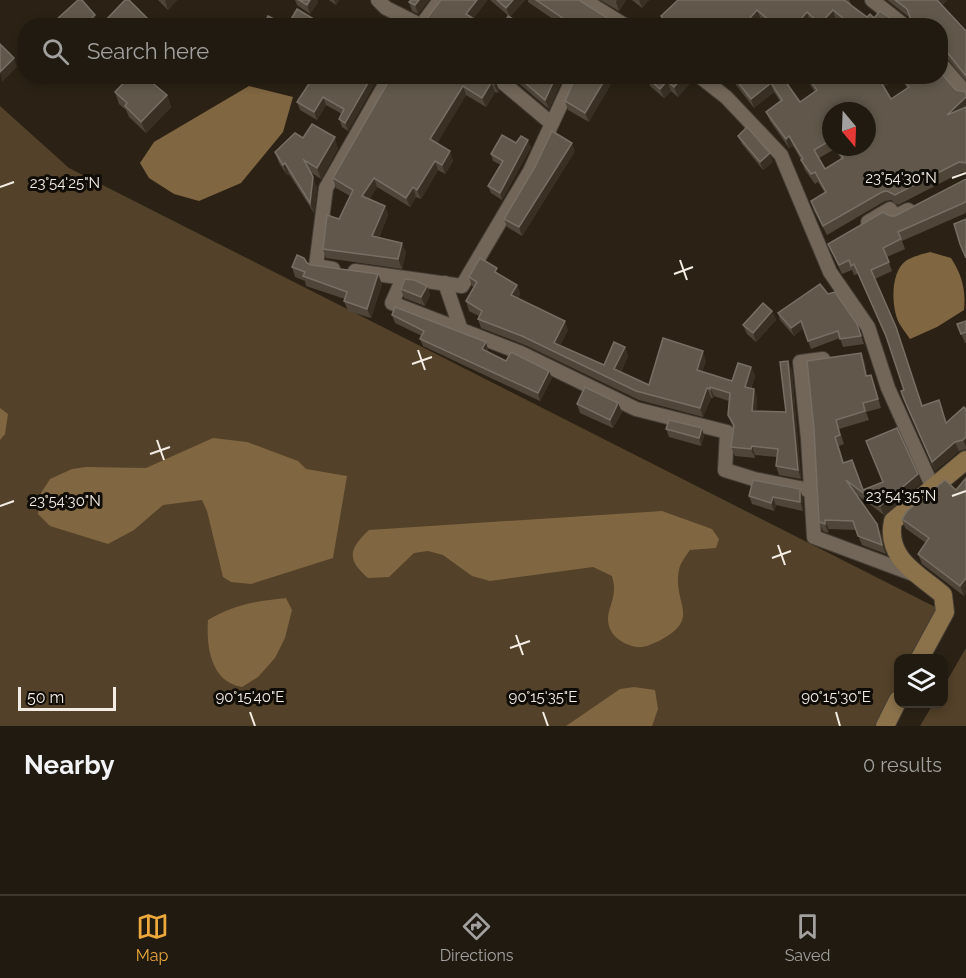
<!DOCTYPE html>
<meta charset="utf-8">
<style>
:root{--surface:#201a10;--page:#282319;--text:#f1f3f6;--muted:#a2a19f;--line:#3d3830;--accent:#eda83b}
body{margin:0;font-family:Raleway,sans-serif;background:var(--page);color:var(--text)}
.controls{position:absolute;right:18px;bottom:18px;display:grid;overflow:hidden;border-radius:12px;box-shadow:0 3px 9px #0003}
.controls button{width:54px;height:54px;display:grid;place-items:center;padding:0;border:0;border-bottom:2px solid var(--line);background:var(--surface);color:var(--text);font:30px sans-serif}
.compass{position:absolute;left:822px;top:102px;width:54px;height:54px;border-radius:50%;background:var(--surface);box-shadow:0 3px 9px #0003;rotate:161deg}
.scale{position:absolute;left:18px;bottom:15px;width:98px;box-sizing:border-box;padding-left:6px;border:3px solid #f4ede5;border-top:0;font-size:16px;line-height:21px;white-space:nowrap;color:#f4ede5;-webkit-text-stroke:4px #100c07;paint-order:stroke}
.list{margin:0;padding:0;list-style:none}
h2{display:flex;justify-content:space-between;align-items:center;height:78px;margin:0;padding:0 24px;font-size:26px}
h2 small{font-size:20px;font-weight:400;color:var(--muted)}
.icon{flex:none;width:33px;height:33px;fill:none;stroke:currentColor;stroke-width:2;stroke-linecap:round;stroke-linejoin:round}
.map{position:relative;flex:none;width:966px;height:726px;overflow:hidden}
.search{position:absolute;background:var(--surface);box-shadow:0 3px 9px #0003;left:18px;right:18px;top:18px;height:66px;display:flex;align-items:center;gap:15px;box-sizing:border-box;padding:0 21px;border-radius:24px;color:var(--muted);font-size:22px}
.sheet{height:168px;background:var(--surface)}
nav{display:flex;justify-content:space-around;align-items:center;box-sizing:border-box;height:84px;border-top:2px solid var(--line);background:var(--surface);font-size:16px;color:var(--muted)}
nav a{display:grid;justify-items:center;gap:3px}
nav .on{color:var(--accent)}
.map>svg:first-child{display:block}
.green{fill:#534129}
.water{fill:#806641}
.lines{fill:none;stroke-linecap:round;stroke-linejoin:round}
.street-casing{stroke:#453d34;stroke-width:16}
.secondary-casing{stroke:#453d34;stroke-width:20}
.street{stroke:#716658;stroke-width:14}
.secondary{stroke:#8b724b;stroke-width:18}
.wall{fill:#4f4639;fill-rule:evenodd}
.shaded-wall{fill:#393023}
.building{fill:#61584b;stroke:#786f64;stroke-width:1.5;fill-rule:evenodd}
.ticks{fill:none;stroke:#f4ede5;stroke-width:2}
.ticks-label{font-size:15px;text-anchor:middle;fill:#f4ede5;stroke:#100c07;stroke-width:6;stroke-linejoin:round;paint-order:stroke}
</style>
<div class="map">
<svg width="966" height="726" viewBox="0 0 966 726">
<rect width="100%" height="100%" fill="#2b2215"/>
<!-- green -->
<g class="green">
<path d="M0 106 69 168 945 612 920 658H898V700L885 726H0Z"/>
<path d="M966 648V726H920L933 704H944V686Z"/>
</g>
<!-- water -->
<g class="water">
<path d="M249 86 293 97 283 132 241 183 199 201 174 194 149 178 140 163 154 142Z"/>
<path d="M930 252 951 258C962 275 966 290 964 310L937 327 910 339C906 333 902 328 899 323 891 307 890 271 907 260 914 256 923 254 930 252Z"/>
<path d="M0 408 8 414 5 434 0 440Z"/>
<path d="M213 438 247 442 298 461 306 469 347 476 333 558 251 584 231 582 223 577 207 511 202 500 163 505 134 530 108 544 50 526 38 514 39 496 50 479 72 469 86 467 146 468Z"/>
<path d="M662 511 712 529 719 539 716 548 690 550C686 556 680 563 679 570 672 604 703 618 659 641 652 644 645 648 637 647 621 644 607 634 608 617 609 608 614 599 614 589 614 585 613 580 612 576L593 567 490 581 472 576 443 555 428 551 414 553 389 577 368 578C346 559 349 549 369 530Z"/>
<path d="M286 598 292 610 285 638 275 658 258 677 242 687C211 682 206 647 208 620 234 605 256 601 286 598Z"/>
<path d="M634 687 655 690 658 709 652 726H566L620 689Z"/>
</g>
<g class="lines">
<!-- street casing -->
<g class="street-casing">
<g id="street">
<path d="M378 0 386 8 422 26"/>
<path d="M584 0 626 26"/>
<path d="M872 0 905 26"/>
<path d="M421 26 440 0"/>
<path d="M940 63 966 93"/>
<path d="M495 76 551 123"/>
<path d="M699 76 726 97 781 155 830 272 868 327 888 388 933 488"/>
<path d="M868 222 890 209 894 217 908 210"/>
<path d="M333 269 316 266 326 188 390 76"/>
<path d="M355 271 462 286 530 171 574 76"/>
<path d="M403 278 392 303 521 353 636 409 727 432 725 470 754 479 810 490"/>
<path d="M445 283 461 330"/>
<path d="M823 359 800 362 808 439 814 537 913 574"/>
</g>
</g>
<!-- secondary casing -->
<g class="secondary-casing">
<g id="secondary">
<path d="M920 658 945 612 943 595C919 574 885 559 893 521L966 460"/>
<path d="M885 726 898 700"/>
</g>
</g>
<!-- street -->
<use href="#street" class="street"/>
<!-- secondary -->
<use href="#secondary" class="secondary"/>
</g>
<!-- wall -->
<g class="wall">
<path d="M158 0H177L168 10Z"/>
<path d="M295 0H317L318 2 310 14 297 5Z"/>
<path d="M329 0H339L336 5Z"/>
<path d="M411 0H429L418 14 412 11 409 2Z"/>
<path d="M490 0H525L510 17Z"/>
<path d="M528 0H579L620 26H563L528 2Z"/>
<path d="M600 0H626L619 11Z"/>
<path d="M632 0H649L642 8Z"/>
<path d="M678 0H849L851 4 850 5 867 17 874 18 900 25 908 22 910 18 887 0H947L942 5 966 31V81L946 57 940 55V26H844L836 20 831 26H814L810 22 807 26H768L761 19 755 26H665L661 16Z"/>
<path d="M314 76H379L348 131 342 127 339 119 342 114 326 105 317 120 300 110 297 102Z"/>
<path d="M510 76H564L549 109Z"/>
<path d="M576 76 589 122 568 110 565 101Z"/>
<path d="M647 76H691L692 81 678 97 671 91 664 98 650 86Z"/>
<path d="M733 76 788 86 800 102 815 92 804 76H847L851 82 899 76 884 87 891 99 907 88 899 76H940L956 90 965 92 966 91V172H962L898 205 891 200 885 201 827 235 814 211 811 201 825 193 818 182 815 184 805 170 801 160 793 146 789 148 770 121 766 112 780 101 774 92 754 108 736 85ZM831 111 867 147H831ZM835 149 841 159 825 169 819 158Z"/>
<path d="M496 82 499 91 498 93 495 92 486 107 466 95 437 143 453 161 445 174 438 170 421 199 416 197 410 207 377 187 369 199 385 206 388 215 379 237 406 252 402 269 326 258 323 249 339 219 350 196 336 188 333 178 397 83Z"/>
<path d="M115 92 167 95 171 107 146 133 129 117 126 110 119 104Z"/>
<path d="M738 136 773 162 763 170 742 144Z"/>
<path d="M303 138 338 148 321 179 310 172 317 188 314 213 289 174 287 175 279 163 275 152Z"/>
<path d="M516 143 531 147 502 200 491 193 488 186 501 165 493 161 491 154Z"/>
<path d="M575 151 522 236 507 227 504 219Z"/>
<path d="M966 179V213L902 241 905 249 887 257 892 271 875 279 923 406 946 423 966 410V449L959 451 935 471 907 408 901 391 904 390 888 342 858 274 854 275 852 270 842 274 832 253 828 244 890 216H895Z"/>
<path d="M307 263 311 265 382 284 371 318 348 311 344 301 345 299 306 286 305 281 295 277 292 267Z"/>
<path d="M499 275 517 285 520 294 518 298 568 330 560 345 604 365 625 347 628 356 621 372 649 385 706 361 702 372 732 381 751 367 755 376 751 389H754L757 399 756 411 786 412 792 370 801 479 779 475 776 466 777 457 755 455V458L735 456 731 447 733 428 728 415 729 401 714 396 713 398H711L703 417 639 400 525 345 481 328 478 319 479 316 469 311 466 301 474 287 472 286 469 277Z"/>
<path d="M427 286 430 295 425 306 404 298 401 289Z"/>
<path d="M828 294 857 324 864 344 843 347 840 338 811 349 803 328 794 336 780 320 778 313Z"/>
<path d="M772 311 776 320 756 342 747 334 743 325Z"/>
<path d="M392 315 488 350 487 352 506 361 552 378 540 401 423 346 420 339 422 336 395 323Z"/>
<path d="M966 321V343H965L957 324Z"/>
<path d="M865 362 867 376 874 384 881 408 866 412 869 420 839 429 844 444 839 446 844 463 863 490 883 482 866 441 921 483 884 515 856 494 881 533 886 554 862 545 856 530 829 529 828 533 823 531 819 522 814 429Z"/>
<path d="M618 403 622 412 613 428 580 413 577 404Z"/>
<path d="M666 429 704 436 701 446 669 437Z"/>
<path d="M966 478V593L964 596 922 564 918 554 926 543 905 528 902 519 956 490Z"/>
<path d="M749 496 803 498V511L776 505 774 511 752 504Z"/>
</g>
<!-- shaded-wall -->
<g class="shaded-wall">
<path d="M166 0H177L168 10 165 1Z"/>
<path d="M310 0H317L318 2 310 14 307 5Z"/>
<path d="M334 0H339L336 5Z"/>
<path d="M419 0H429L418 14 415 5Z"/>
<path d="M477 0H488L470 23 466 14Z"/>
<path d="M513 0H525L510 17 506 8Z"/>
<path d="M617 0H626L619 11 616 2Z"/>
<path d="M639 0H649L642 8Z"/>
<path d="M936 0H947L939 8Z"/>
<path d="M757 10 761 19 755 26H743Z"/>
<path d="M833 10 836 20 831 26H821L820 24Z"/>
<path d="M807 12 810 22 807 26H795Z"/>
<path d="M95 15 98 24 96 26H83Z"/>
<path d="M14 58 17 67 2 82 0 72Z"/>
<path d="M372 76H379L348 131 345 123Z"/>
<path d="M556 76H564L549 109 545 100Z"/>
<path d="M607 76H616L589 122 585 113Z"/>
<path d="M684 76H691L692 81 678 97 674 87Z"/>
<path d="M785 76H800L786 88 783 78Z"/>
<path d="M882 76H899L883 88 879 79Z"/>
<path d="M667 81 671 91 664 98 660 89Z"/>
<path d="M496 82 499 91 498 93 494 84Z"/>
<path d="M491 83 495 92 486 107 482 98Z"/>
<path d="M771 83 774 92 754 108 751 99Z"/>
<path d="M463 86 466 95 434 149 430 139Z"/>
<path d="M167 95 171 107 146 133 141 122Z"/>
<path d="M323 97 326 105 317 120 314 112Z"/>
<path d="M966 97V109L947 115Z"/>
<path d="M789 136 793 146 789 148 786 139Z"/>
<path d="M335 137 338 148 321 179 317 168Z"/>
<path d="M528 140 531 147 502 200 500 193Z"/>
<path d="M572 143 575 151 522 236 519 227Z"/>
<path d="M450 151 453 161 445 174 442 165Z"/>
<path d="M770 153 773 162 763 170 760 162Z"/>
<path d="M435 161 438 170 421 199 417 190Z"/>
<path d="M285 163 289 174 287 175 283 165Z"/>
<path d="M313 177 317 188 314 213 310 203Z"/>
<path d="M374 178 377 187 366 206 362 196Z"/>
<path d="M413 187 416 197 410 207 406 198Z"/>
<path d="M385 206 388 215 375 245 372 236Z"/>
<path d="M402 243 406 252 402 269 398 259Z"/>
<path d="M378 274 382 284 371 318 367 309Z"/>
<path d="M517 285 520 294 514 304 511 295Z"/>
<path d="M427 286 430 295 425 306 421 297Z"/>
<path d="M772 311 776 320 756 342 753 333Z"/>
<path d="M565 321 568 330 557 352 554 343Z"/>
<path d="M801 321 804 328 794 336 791 328Z"/>
<path d="M486 342 488 350 485 357 482 349Z"/>
<path d="M625 347 628 356 618 378 614 369Z"/>
<path d="M703 351 706 361 700 379 697 370Z"/>
<path d="M861 353 865 362 869 385 866 376Z"/>
<path d="M788 361 792 370 801 479 798 470Z"/>
<path d="M751 367 755 376 748 396 745 387Z"/>
<path d="M549 371 552 378 540 401 538 393Z"/>
<path d="M710 387 714 396 713 398 710 389Z"/>
<path d="M707 388 711 398 703 417 700 408Z"/>
<path d="M754 389 757 399 755 420 752 411Z"/>
<path d="M618 403 622 412 613 428 610 420Z"/>
<path d="M702 428 704 436 701 446 699 438Z"/>
<path d="M966 437V447L963 440Z"/>
<path d="M955 442 959 451 935 471 932 462Z"/>
<path d="M752 446 755 455V458L751 449Z"/>
<path d="M918 474 921 483 884 515 880 506Z"/>
<path d="M800 489 803 498V511L800 502Z"/>
<path d="M773 497 776 505 774 511 771 503Z"/>
<path d="M825 520 829 529 828 533 825 524Z"/>
<path d="M877 524 881 533 886 554 882 545Z"/>
<path d="M966 578V593L964 596 960 586Z"/>
</g>
<!-- building -->
<g class="building">
<path d="M78 0H82L95 15 83 26H61L56 20Z"/>
<path d="M125 0H129L155 26H104L102 24Z"/>
<path d="M299 0H310L307 5Z"/>
<path d="M411 0H419L415 5 409 2Z"/>
<path d="M441 0H477L466 14 485 26H421Z"/>
<path d="M497 0H513L506 8Z"/>
<path d="M536 0H579L620 26H564L567 21Z"/>
<path d="M678 0H844L867 17 870 14 874 18 880 11 900 25 908 22 910 17 907 9 895 0H937L966 31V76L943 47 940 46V26H853L833 10 820 24 807 12 795 26H776L757 10 743 26H670L661 16Z"/>
<path d="M297 9 319 22 324 26H287Z"/>
<path d="M268 16 287 26H263Z"/>
<path d="M508 16 524 26H503Z"/>
<path d="M0 44 14 58 0 72Z"/>
<path d="M940 72 956 90 965 92 966 91V97L947 115 966 107V163L959 162 895 195 887 191 882 192 823 226 811 201 826 192 815 172 811 174 801 160 803 159 789 136 786 139 766 112 782 100 771 83 751 99 733 76H785L783 78 800 102 817 90 807 76H847L851 82 860 76H882L879 79 891 99 909 87 902 76H940ZM831 111H867V147H836L843 158 825 169 814 150 831 140Z"/>
<path d="M130 76H144L167 95 141 122 125 106 127 103 115 92Z"/>
<path d="M314 76H372L345 123 339 119 344 109 323 97 314 112 297 102Z"/>
<path d="M402 76H490L496 82 494 84 491 83 482 98 463 86 430 139 450 151 442 165 435 161 417 190 413 187 406 198 374 178 362 196 385 206 372 236 402 243 398 259 323 249 327 215 339 219 353 190 333 178 390 79 397 83Z"/>
<path d="M517 76H556L545 100Z"/>
<path d="M576 76H607L585 113 565 101Z"/>
<path d="M647 76H684L674 87 667 81 660 89 646 77Z"/>
<path d="M312 124 335 137 317 168 304 160 313 177 310 203 285 163 283 165 275 152 295 133 303 138Z"/>
<path d="M747 127 770 153 760 162 738 136Z"/>
<path d="M552 131 572 143 519 227 504 219 535 167Z"/>
<path d="M502 135 516 143 521 136 528 140 500 193 488 186 503 161 491 154Z"/>
<path d="M966 179V202L898 232 901 239 883 248 889 262 871 270 896 327 922 406 939 400 946 423 964 407 966 410V437L963 440 955 442 932 462 904 399 901 391 904 390 886 336 854 264 851 266 849 260 839 265 828 244 883 212 890 216H895Z"/>
<path d="M966 219V258L960 244 954 224Z"/>
<path d="M297 255 304 258 307 263 311 265 378 274 367 309 344 301 347 292 303 276 305 272 292 267Z"/>
<path d="M480 258 497 268 495 272 517 285 511 295 565 321 554 343 604 365 614 342 625 347 614 369 649 385 663 338 703 351 697 370 732 381 738 363 751 367 745 387 754 389 752 411 786 412 780 362 788 361 798 470 776 466 778 449 752 446 751 449 731 447 734 425 728 415 730 393 710 387V389L707 388 700 408 636 391 522 336 478 319 482 311 466 301 477 282 469 277Z"/>
<path d="M405 279 414 280 427 286 421 297 401 289Z"/>
<path d="M820 284 828 294 835 292 857 324 861 336 840 339 838 331 808 341 801 321 791 328 778 313Z"/>
<path d="M763 303 772 311 753 333 743 325Z"/>
<path d="M395 307 486 342 482 349 506 361 511 352 549 371 538 393 420 339 424 331 392 315Z"/>
<path d="M966 321V332L961 334 957 324Z"/>
<path d="M861 353 866 376 871 375 878 399 863 403 865 411 836 420 840 435 835 437 843 463 852 460 863 490 883 482 866 441 897 428 918 474 880 506 846 480 877 524 882 545 858 536 853 521 825 520V524L819 522 814 429 807 361Z"/>
<path d="M585 387 618 403 610 420 577 404Z"/>
<path d="M669 420 702 428 699 438 666 429Z"/>
<path d="M966 478V578L960 586 918 554 929 538 902 519 907 511 945 480 956 490Z"/>
<path d="M753 480 800 489V502L773 497 771 503 749 496Z"/>
</g>
<!-- ticks -->
<path class="ticks" d="M952 178 966 173M0 187 14 182M680 260 687 280M674 274 693 267M418 350 425 370M412 364 432 357M157 440 164 460M150 454 170 447M952 496 966 491M0 506 14 501M778 545 785 565M772 558 791 551M516 635 523 655M510 648 530 641M250 712 255 726M543 712 548 726M836 712 840 726"/>
<g class="ticks-label">
<text x="901" y="183">23°54'30"N</text>
<text x="65" y="188">23°54'25"N</text>
<text x="901" y="501">23°54'35"N</text>
<text x="65" y="506">23°54'30"N</text>
<text x="250" y="702">90°15'40"E</text>
<text x="543" y="702">90°15'35"E</text>
<text x="836" y="702">90°15'30"E</text>
</g>
</svg>
<div class="controls">
<button><svg class="icon" aria-label="layers" viewBox="0 0 24 24"><path d="M12 4l9 5-9 5-9-5zM3 14l9 5 9-5"/></svg></button>
</div>
<svg class="compass" viewBox="-18 -18 36 36"><path d="M0-13l5 13h-10z" fill="#e53935"/><path d="M0 13l5-13h-10z" fill="#a2a19f"/></svg>
<div class="scale">50 m</div>
<div class="search"><svg class="icon" aria-label="search" viewBox="0 0 24 24"><circle cx="10" cy="10" r="6"/><path d="M15 15l6 6"/></svg>Search here</div>
</div>
<section class="sheet">
<h2>Nearby<small>0 results</small></h2>
<ul class="list">
</ul>
</section>
<nav>
<a class="on"><svg class="icon" aria-label="map" viewBox="0 0 24 24"><path d="M3 6l6-2 6 2 6-2v14l-6 2-6-2-6 2zM9 4v14M15 6v14"/></svg>Map</a>
<a><svg class="icon" aria-label="directions" viewBox="0 0 24 24"><path d="M12 3l9 9-9 9-9-9zM9 14v-3h6M13 9l2 2-2 2"/></svg>Directions</a>
<a><svg class="icon" aria-label="saved" viewBox="0 0 24 24"><path d="M7 4h10v16l-5-4-5 4z"/></svg>Saved</a>
</nav>
